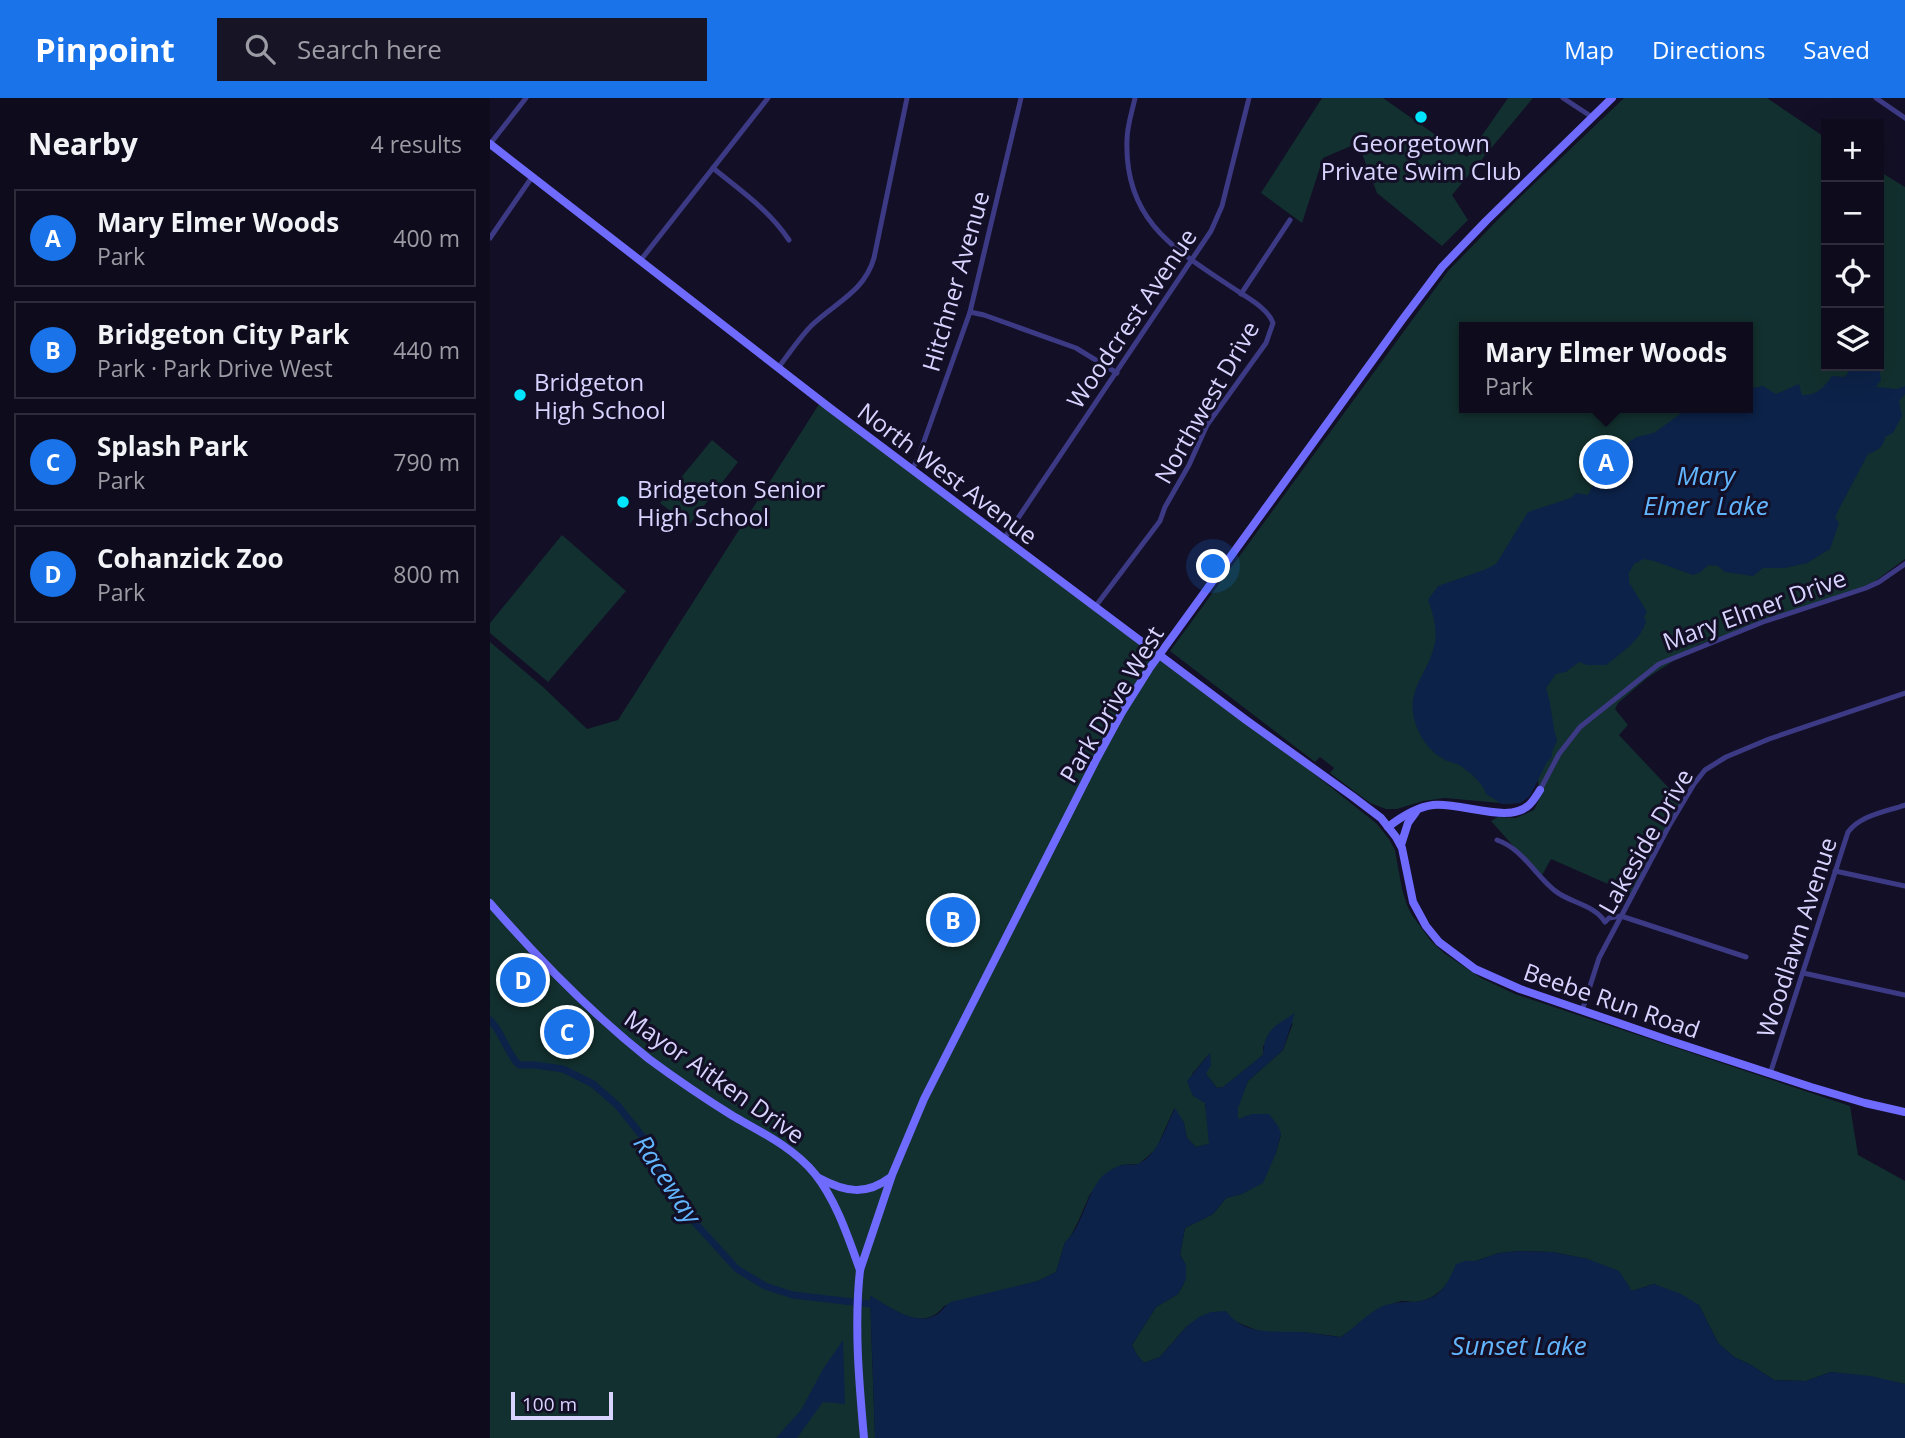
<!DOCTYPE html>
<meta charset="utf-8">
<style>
:root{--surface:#0e0b1c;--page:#171425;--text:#f1f3f6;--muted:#9b9ba3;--line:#2e2b3b;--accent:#1a73e8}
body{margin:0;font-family:"Open Sans",sans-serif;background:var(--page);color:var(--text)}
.controls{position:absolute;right:21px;top:21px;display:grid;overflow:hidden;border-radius:0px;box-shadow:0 7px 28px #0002}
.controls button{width:63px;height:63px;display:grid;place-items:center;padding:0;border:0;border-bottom:2px solid var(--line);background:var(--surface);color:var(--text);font:35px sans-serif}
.scale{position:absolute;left:21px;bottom:18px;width:102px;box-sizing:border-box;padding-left:7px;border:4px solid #d9d4ff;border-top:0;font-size:19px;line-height:24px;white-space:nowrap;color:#d9d4ff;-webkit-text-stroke:5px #130f26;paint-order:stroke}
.you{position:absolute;left:724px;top:469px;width:24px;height:24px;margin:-18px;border:5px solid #fff;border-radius:50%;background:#1a73e8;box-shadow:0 0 0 10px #1a73e833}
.badge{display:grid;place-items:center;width:46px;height:46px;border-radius:50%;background:var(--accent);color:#fff;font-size:23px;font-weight:700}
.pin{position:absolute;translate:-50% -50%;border:4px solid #fff;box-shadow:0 2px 7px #0006}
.popup{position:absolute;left:969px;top:224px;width:294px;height:91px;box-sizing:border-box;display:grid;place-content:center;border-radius:0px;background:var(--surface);filter:drop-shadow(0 2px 5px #0005);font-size:23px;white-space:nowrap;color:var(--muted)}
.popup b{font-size:26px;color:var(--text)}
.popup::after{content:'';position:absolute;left:50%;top:100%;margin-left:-14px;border:14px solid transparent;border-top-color:var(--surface)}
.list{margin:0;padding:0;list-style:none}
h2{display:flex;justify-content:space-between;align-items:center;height:91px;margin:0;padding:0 28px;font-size:30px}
h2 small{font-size:23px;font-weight:400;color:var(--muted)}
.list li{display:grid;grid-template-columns:46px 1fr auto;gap:21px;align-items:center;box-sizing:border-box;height:98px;margin:0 14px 14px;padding:0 14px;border:2px solid var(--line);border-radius:0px}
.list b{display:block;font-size:26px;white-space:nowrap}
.list p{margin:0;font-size:23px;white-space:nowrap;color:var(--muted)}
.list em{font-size:23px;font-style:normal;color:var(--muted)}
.icon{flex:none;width:38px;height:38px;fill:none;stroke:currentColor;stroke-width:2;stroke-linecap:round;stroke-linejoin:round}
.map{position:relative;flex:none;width:1415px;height:1340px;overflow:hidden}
header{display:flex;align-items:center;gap:42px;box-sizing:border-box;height:98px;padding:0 35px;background:var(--accent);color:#fff}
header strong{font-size:33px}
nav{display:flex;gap:38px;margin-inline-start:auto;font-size:24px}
.search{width:490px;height:63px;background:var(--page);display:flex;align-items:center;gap:18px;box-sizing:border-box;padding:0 24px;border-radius:0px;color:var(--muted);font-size:26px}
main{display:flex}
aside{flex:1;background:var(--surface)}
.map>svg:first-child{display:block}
.green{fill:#12302f;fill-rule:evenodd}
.water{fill:#0c2248}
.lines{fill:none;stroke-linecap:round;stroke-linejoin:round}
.canal{stroke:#0c2248;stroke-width:7}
.street{stroke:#3d3a85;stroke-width:5}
.secondary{stroke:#6f6bff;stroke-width:8}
.poi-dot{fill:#00e5ff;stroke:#130f26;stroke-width:2.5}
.labels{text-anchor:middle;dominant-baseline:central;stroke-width:6;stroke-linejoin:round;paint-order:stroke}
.poi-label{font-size:24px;fill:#d9d4ff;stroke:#130f26;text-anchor:start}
.street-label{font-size:24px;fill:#d9d4ff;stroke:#130f26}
.water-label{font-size:26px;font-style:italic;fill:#62b6ff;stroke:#130f26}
</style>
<header>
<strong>Pinpoint</strong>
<div class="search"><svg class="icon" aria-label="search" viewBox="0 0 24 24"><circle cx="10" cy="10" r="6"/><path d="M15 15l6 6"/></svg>Search here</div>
<nav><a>Map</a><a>Directions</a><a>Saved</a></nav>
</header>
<main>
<aside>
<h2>Nearby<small>4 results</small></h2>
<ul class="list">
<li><span class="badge">A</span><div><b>Mary Elmer Woods</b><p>Park</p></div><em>400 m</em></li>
<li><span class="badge">B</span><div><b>Bridgeton City Park</b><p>Park · Park Drive West</p></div><em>440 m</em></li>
<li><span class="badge">C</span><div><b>Splash Park</b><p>Park</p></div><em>790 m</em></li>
<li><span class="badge">D</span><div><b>Cohanzick Zoo</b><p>Park</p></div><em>800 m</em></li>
</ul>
</aside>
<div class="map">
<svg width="1415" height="1340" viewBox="0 0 1415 1340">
<rect width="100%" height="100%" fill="#130f26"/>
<!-- green -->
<g class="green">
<path d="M832 0H893L977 59 1018 0H1043L962 97 978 122 952 148 887 95 868 45 833 60 812 125 771 95Z"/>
<path d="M1134 0H1277L1336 40V268H1389V73L1415 89V461L1380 487 1208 547 1157 580 1128 605 1125 611 1138 627 1129 637 1193 705 1143 797 1061 761 1051 779 1001 723 1008 719 1026 720 1044 712 1049 702 1048 680 1029 704 1021 706 955 700 933 703 907 711H896L880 705 840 675 844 670 830 659 825 664 680 553 958 173 1026 103ZM974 229H1258V310H974Z"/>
<path d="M331 303 756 622 886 725 899 741 905 752 912 791 917 807 922 817 941 843 954 855 991 880 1025 896 1360 1008 1368 1057 1415 1083V1286L1341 1274 1316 1283 1284 1282 1261 1267 1244 1259 1228 1245 1209 1207 1164 1186 1142 1193 1098 1161 1062 1154 1030 1153 1009 1155 986 1163H975C961 1181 949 1202 925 1204 919 1204 913 1202 908 1204 885 1210 870 1226 851 1239L813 1234 785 1235 766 1232 742 1222 697 1228 670 1259 654 1265 647 1257 642 1247 666 1209 688 1196 696 1181V1167L690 1157 695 1130 723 1116 736 1100 752 1096 786 1055 791 1037 748 1021 747 1010 758 983 793 952 803 925 773 948V957L734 989 727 990 716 976 719 956 702 976 715 1004 720 1046 706 1049 697 1040 694 1025 684 1011 666 1051 649 1066 631 1067 600 1096 588 1124 579 1141 575 1144 566 1174 548 1183 454 1208C433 1236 402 1210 380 1198L385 1340H0V544L53 589 97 631 128 622Z"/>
<path d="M222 342 248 364 199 427 170 405Z"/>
<path d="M72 437 136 493 58 584 0 535V525Z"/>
</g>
<!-- water -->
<g class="water">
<path d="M1362 268H1389L1391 282 1386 289 1407 291 1415 288V296L1409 303 1412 318 1403 335 1395 339C1393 350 1388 352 1378 356L1349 411 1345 420 1349 425 1340 451 1317 465 1295 470H1273L1263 478 1235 474 1228 468 1219 467 1209 475 1203 477 1164 463 1154 461 1144 466 1139 475V484L1157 514 1154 519 1156 523C1152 541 1130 556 1116 567H1097L1089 564 1076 574 1066 576 1056 590C1062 608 1062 626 1067 643L1062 654V659L1057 664 1040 698 1031 705 1012 706 996 696C994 686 977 671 967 666 962 664 956 663 952 660 942 655 932 642 928 632 911 593 939 578 945 544 947 530 943 515 938 502L948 488 994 472 1006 466 1038 414 1081 400 1086 395 1098 397 1112 370 1126 366 1139 344 1147 339 1164 335 1193 314 1224 310H1258V291L1273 288 1286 296 1309 286 1312 297C1327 298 1334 289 1342 278L1355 279Z"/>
<path d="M805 915 793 952 758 983 748 1010V1021L762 1016H779L788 1028 791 1036 786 1055 773 1085 752 1096 736 1100 723 1116 695 1130 690 1157 696 1167V1181L688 1196 666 1209 642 1247 647 1257 654 1265 670 1259 697 1228 709 1219 721 1214 736 1213C754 1238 785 1233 812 1234 825 1235 838 1238 851 1239 865 1230 876 1216 891 1209 902 1204 912 1204 924 1204 950 1202 957 1187 966 1166L975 1163H986L1009 1155 1030 1153 1062 1154 1098 1161 1129 1173 1142 1193 1164 1186 1191 1196 1209 1207 1228 1245 1244 1259 1261 1267 1284 1282 1316 1283 1341 1274 1381 1278 1415 1286V1340H385L380 1197C397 1208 429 1231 449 1215 454 1211 455 1207 461 1204L548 1183 566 1174 575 1144C593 1128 595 1099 610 1081 614 1075 626 1068 633 1067 638 1066 645 1068 650 1065 668 1056 676 1028 685 1010L694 1025 697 1040 706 1049 719 1046 715 1005 703 998 697 983 720 955 721 967 716 976 727 990 733 989 773 957C774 931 786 928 805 915Z"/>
<path d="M353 1242 355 1306 333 1304 307 1340H286L311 1312 333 1271Z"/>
</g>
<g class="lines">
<!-- canal -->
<path class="canal" d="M0 922C13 935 16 954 29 967H45L73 971 103 986 128 1008 152 1038 178 1087 206 1126 247 1171 275 1188 303 1197 380 1206"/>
<!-- street -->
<g class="street">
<path d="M1073 0 1102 19"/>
<path d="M1386 0 1415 20"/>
<path d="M0 46 36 0"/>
<path d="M223 70C251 93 278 111 299 142"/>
<path d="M0 140 42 79"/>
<path d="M150 163 278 0"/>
<path d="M751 196 800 122"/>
<path d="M480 214 494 217 586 250 627 275"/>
<path d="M288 270C299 256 309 240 322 227 346 204 374 194 384 160L417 0"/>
<path d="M422 372 428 360 480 214 531 0"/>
<path d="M514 441 721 133 732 108 759 0"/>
<path d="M605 509 670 423 675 409 699 367 717 327 776 245 783 225C778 210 756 199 743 190 684 151 634 122 637 42 637 28 642 14 645 0"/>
<path d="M1050 692 1069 656 1090 629 1169 566 1273 524 1376 490 1389 484 1415 466"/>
<path d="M1007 742C1033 751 1044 776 1064 792 1079 805 1104 806 1115 824L1119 820 1131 818 1256 859"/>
<path d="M1345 773 1415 788"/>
<path d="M1313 875 1415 897"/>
<path d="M1092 913 1109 860 1179 728 1204 686 1215 672 1236 659 1279 641 1415 595"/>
<path d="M1280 976 1358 734C1371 717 1395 714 1415 707"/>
</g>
<!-- secondary -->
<g class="secondary">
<path d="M0 46 340 310 756 622 862 698 891 720 906 739 912 750 923 804 936 828 949 844 985 871 1030 891 1178 942 1321 989 1375 1005 1415 1014"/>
<path d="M898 729C911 719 926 709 943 707 972 704 1021 727 1040 706 1044 702 1047 697 1050 692"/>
<path d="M911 747 918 725 926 714"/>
<path d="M0 805C49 862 100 914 159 961 186 981 214 1000 243 1018 271 1034 304 1050 325 1076 347 1104 358 1139 370 1172"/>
<path d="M329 1080C355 1094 376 1098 401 1079"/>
<path d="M374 1340C369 1284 364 1227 370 1172L402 1077 434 1001 607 660 632 614 659 571 912 222 952 169 996 123 1122 0"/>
</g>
</g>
<!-- markers -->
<g class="poi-dot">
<circle cx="931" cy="19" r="7"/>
<circle cx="30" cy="297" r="7"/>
<circle cx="133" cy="404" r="7"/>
</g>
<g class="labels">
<!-- poi labels -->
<g class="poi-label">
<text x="931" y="44" text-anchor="middle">Georgetown<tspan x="931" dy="28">Private Swim Club</tspan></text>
<text x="44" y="283">Bridgeton<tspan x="44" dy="28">High School</tspan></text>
<text x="147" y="390">Bridgeton Senior<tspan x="147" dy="28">High School</tspan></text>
</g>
<!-- street labels -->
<g class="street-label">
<text transform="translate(465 183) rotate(-74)">Hitchner Avenue</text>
<text transform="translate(641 220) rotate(-56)">Woodcrest Avenue</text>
<text transform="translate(716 304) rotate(-60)">Northwest Drive</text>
<text transform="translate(458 375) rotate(37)">North West Avenue</text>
<text transform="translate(1264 511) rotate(-20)">Mary Elmer Drive</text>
<text transform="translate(621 606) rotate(-59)">Park Drive West</text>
<text transform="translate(1155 743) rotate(-60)">Lakeside Drive</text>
<text transform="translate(1306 839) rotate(-72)">Woodlawn Avenue</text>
<text transform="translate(1122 902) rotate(19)">Beebe Run Road</text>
<text transform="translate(225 978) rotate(35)">Mayor Aitken Drive</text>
</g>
<!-- water labels -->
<g class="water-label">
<text x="1216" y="377">Mary<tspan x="1216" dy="30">Elmer Lake</tspan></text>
<text transform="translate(178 1081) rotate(57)">Raceway</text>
<text x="1029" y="1247">Sunset Lake</text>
</g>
</g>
</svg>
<div class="controls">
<button>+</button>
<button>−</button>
<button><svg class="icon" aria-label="locate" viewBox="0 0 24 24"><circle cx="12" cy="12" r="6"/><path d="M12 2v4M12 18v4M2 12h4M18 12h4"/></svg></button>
<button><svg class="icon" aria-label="layers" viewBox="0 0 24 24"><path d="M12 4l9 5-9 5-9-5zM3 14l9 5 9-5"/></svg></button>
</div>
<div class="scale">100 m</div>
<div class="you"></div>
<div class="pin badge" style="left:1116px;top:364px">A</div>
<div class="popup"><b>Mary Elmer Woods</b>Park</div>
<div class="pin badge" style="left:463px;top:822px">B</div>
<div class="pin badge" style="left:77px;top:934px">C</div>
<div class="pin badge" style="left:33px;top:882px">D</div>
</div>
</main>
